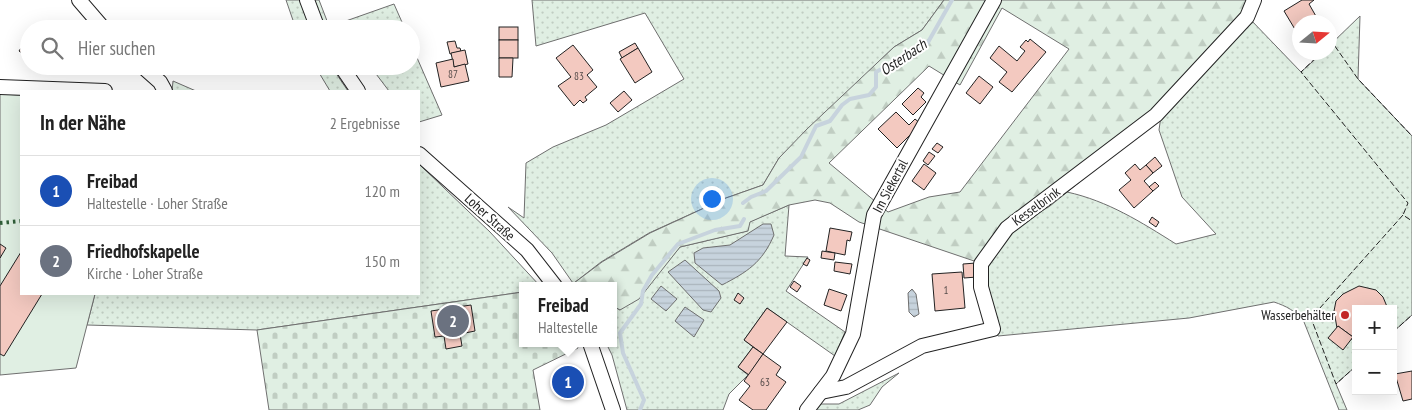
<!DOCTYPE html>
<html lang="de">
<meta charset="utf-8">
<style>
:root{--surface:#fff;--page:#f6f6f6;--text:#222;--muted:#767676;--line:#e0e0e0;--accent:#c62828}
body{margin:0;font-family:"PT Sans Narrow",sans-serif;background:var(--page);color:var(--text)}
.controls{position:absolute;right:15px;bottom:15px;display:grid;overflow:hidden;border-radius:0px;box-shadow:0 5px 20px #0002}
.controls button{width:45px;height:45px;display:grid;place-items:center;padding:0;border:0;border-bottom:1px solid var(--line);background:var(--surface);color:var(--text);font:25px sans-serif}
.compass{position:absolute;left:1292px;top:15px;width:45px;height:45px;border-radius:50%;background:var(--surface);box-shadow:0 5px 20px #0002;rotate:72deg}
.you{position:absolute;left:711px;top:198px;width:18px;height:18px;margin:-12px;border:4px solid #fff;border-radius:50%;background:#1a73e8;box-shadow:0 0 0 8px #1a73e833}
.badge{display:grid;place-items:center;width:32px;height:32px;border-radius:50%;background:var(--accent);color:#fff;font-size:16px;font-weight:700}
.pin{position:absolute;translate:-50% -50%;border:2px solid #fff;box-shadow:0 1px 5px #0006}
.popup{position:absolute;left:519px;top:282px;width:98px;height:65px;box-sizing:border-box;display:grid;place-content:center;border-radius:0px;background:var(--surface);filter:drop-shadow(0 1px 4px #0005);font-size:16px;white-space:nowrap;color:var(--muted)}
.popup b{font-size:19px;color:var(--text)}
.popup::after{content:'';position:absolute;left:50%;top:100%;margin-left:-10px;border:10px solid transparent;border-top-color:var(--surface)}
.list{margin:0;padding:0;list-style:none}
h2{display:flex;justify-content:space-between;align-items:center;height:65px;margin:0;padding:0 20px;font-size:21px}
h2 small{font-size:16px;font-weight:400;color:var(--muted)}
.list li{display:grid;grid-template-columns:32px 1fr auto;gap:15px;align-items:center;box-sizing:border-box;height:70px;padding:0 20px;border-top:1px solid var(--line)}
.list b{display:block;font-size:19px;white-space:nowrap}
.list p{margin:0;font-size:16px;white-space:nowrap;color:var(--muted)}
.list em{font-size:16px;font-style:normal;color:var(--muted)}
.icon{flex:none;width:28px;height:28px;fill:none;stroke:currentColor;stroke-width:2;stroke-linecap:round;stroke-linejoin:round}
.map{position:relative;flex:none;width:1412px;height:410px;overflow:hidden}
.search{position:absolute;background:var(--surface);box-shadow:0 5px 20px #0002;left:20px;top:20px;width:400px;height:55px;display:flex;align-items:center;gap:12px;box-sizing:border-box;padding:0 18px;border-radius:28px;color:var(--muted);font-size:19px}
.panel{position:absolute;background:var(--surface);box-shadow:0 5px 20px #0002;left:20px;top:90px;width:400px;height:205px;border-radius:0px}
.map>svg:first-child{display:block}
.grass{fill:url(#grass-dots);stroke:#6f6f6f}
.forest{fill:url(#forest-firs);stroke:#6f6f6f;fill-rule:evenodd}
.cemetery{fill:url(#cemetery-stones);stroke:#6f6f6f}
.green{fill:#e0efe3;stroke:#6f6f6f}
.water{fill:url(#water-rules);stroke:#6f6f6f}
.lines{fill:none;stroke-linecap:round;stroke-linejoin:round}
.stream{stroke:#c7d3dd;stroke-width:4}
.building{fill:#f3c9c0;stroke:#222}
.minor-casing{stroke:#222;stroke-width:16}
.minor{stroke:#fff;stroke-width:14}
.hedge{stroke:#2f5e38;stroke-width:4;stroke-dasharray:2.5 4;stroke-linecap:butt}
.fence{stroke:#222;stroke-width:1;stroke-dasharray:6 2.5;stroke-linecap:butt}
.poi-dot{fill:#c62828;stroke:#fff;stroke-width:2}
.labels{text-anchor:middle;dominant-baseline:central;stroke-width:4;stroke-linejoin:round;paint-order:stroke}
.number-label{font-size:11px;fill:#564c4a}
.street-label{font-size:14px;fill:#222;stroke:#fff}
.poi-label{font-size:14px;fill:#222;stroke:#fff;text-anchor:end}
.water-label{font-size:15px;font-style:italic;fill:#222;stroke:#fff}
</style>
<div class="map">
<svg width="1412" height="410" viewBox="0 0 1412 410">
<defs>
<pattern id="grass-dots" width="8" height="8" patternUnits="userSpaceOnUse" patternTransform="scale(1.25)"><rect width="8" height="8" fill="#e0efe3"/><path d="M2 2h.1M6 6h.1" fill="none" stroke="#c0cdc2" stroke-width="1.8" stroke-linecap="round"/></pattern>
<pattern id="forest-firs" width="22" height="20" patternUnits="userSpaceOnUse" patternTransform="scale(1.25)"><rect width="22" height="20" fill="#e0efe3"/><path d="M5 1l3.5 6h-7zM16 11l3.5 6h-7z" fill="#c0cdc2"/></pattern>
<pattern id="cemetery-stones" width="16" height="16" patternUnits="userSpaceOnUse" patternTransform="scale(1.25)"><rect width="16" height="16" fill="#e0efe3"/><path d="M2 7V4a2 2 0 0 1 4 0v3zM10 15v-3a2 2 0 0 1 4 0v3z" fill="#c0cdc2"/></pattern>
<pattern id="water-rules" width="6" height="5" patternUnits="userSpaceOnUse" patternTransform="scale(1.25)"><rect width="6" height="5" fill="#c7d3dd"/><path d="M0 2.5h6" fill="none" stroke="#abb5bd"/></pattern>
</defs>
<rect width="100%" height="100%" fill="#fff"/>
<!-- grass -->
<g class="grass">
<path d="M286 0H319L329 26 322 29H296Z"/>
<path d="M532 0H944L922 30 894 47 779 158 763 185 726 198 649 233 601 262 574 283 578 286H575L552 253 508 207 524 218 526 163 553 147 606 125 684 79 645 13 536 46Z"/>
<path d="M394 4 405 29H346L343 22Z"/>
<path d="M1360 16 1358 79 1412 136V315L1393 332V309H1356V366L1336 384 1347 410H1339L1304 322C1296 311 1286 306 1274 302L1189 318 998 336 983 286V264L1010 230 1067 192C1108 201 1141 222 1176 244L1216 234 1182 197 1159 130 1161 116 1250 19 1301 72 1322 53 1330 52V45Z"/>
<path d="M411 44 442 115 419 122V91H389L370 66H411Z"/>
<path d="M315 66H331L348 91H330Z"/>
<path d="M173 81 196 91H172Z"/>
<path d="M419 164 490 232 540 286H523V292L257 330 87 325 95 294H419Z"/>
<path d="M789 205 785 256 808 257 786 291 845 332 835 356 767 308 744 340 753 347 738 367 748 375 729 394 723 410H627L612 355 606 343H613V306L620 310 661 270 680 247 747 231 749 222Z"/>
<path d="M899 373 882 387 870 405 858 410H816L821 404H839Z"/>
</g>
<!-- forest -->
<path class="forest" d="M944 0H1256L1161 116 1050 206 1010 230 983 264 859 222 830 203 815 200 789 205 750 222 748 231 680 247 639 299 620 310 613 306V286H578L574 283 602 262 650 233 726 198 763 185 779 158 807 129 894 47 922 30ZM1002 8 1069 49 960 192 929 197 888 212 829 163 929 66 960 85Z"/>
<!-- cemetery -->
<path class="cemetery" d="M523 292V343H575L578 348 533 370 540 410H269L257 330Z"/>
<!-- green -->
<path class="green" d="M0 94 21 95V294H95L76 368 0 375Z"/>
<!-- water -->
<g class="water">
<path d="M763 224H771L774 235C762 263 747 272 722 285L695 263 694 253 703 248 730 245Z"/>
<path d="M685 260 719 291 721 298 711 312 703 310 668 272Z"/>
<path d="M661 286 677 299 666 311 651 299Z"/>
<path d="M912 289 916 294 919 314 914 317 909 312 908 293Z"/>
<path d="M685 307 704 320 694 337 675 321Z"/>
</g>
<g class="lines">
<!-- stream -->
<g class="stream">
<path d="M743 203 751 197 766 191 801 157 816 126 830 121 842 105 850 99 869 95 876 87V72L927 44 952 0"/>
<path d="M640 410 644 400 623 353 620 333 641 304 643 291 652 275 678 244 715 230 740 226 744 219"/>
</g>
</g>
<!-- building -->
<g class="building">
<path d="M1302 0H1314L1309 4 1317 18 1309 22H1300V28L1296 31 1284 11Z"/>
<rect x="499" y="27" width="19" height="13"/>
<path d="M1030 39 1046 52 1012 92 999 82 1007 72 990 58 999 46 1017 61 1025 51 1020 47 1026 40 1028 42Z"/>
<rect x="499" y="40" width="19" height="18"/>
<path d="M455 41 457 48H460L461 51 450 54 447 42Z"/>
<path d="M25 42 29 44V58L19 51Z"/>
<path d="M635 43 638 48 622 58 619 52Z"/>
<path d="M573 45 593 70 587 75 597 87 585 97 587 100 583 103 580 100 574 106 558 86 571 77 556 58Z"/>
<path d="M638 48 652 72 635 83 620 59Z"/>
<path d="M465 50 468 64 454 67 451 53Z"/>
<path d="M499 58H513L512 77H499Z"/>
<path d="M453 59 454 67 465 64 469 81 441 87 436 63Z"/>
<path d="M979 76 993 87 980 104 966 93Z"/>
<path d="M918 88 924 93 921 97 926 102 913 115 902 104Z"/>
<path d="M624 91 632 100 618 112 610 103Z"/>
<path d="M896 112 909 125 915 119 921 124 897 148 878 129Z"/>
<path d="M937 143 943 147 938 153 932 149Z"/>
<path d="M929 152 935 156 928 165 923 161Z"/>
<path d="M1155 157 1162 166 1153 173 1146 165Z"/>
<path d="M924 164 936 173 924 190 912 181Z"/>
<path d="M1135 164 1140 170 1146 165 1153 173 1144 181 1153 191 1134 208 1119 190 1131 180 1125 173Z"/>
<path d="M1155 182 1159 186 1153 191 1149 187Z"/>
<path d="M1152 217 1159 222 1156 227 1149 222Z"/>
<path d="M830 228 852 232 850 241 847 240 845 255 826 251Z"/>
<path d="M0 244 6 248 0 258Z"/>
<path d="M822 251 835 253 834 260 821 258Z"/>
<path d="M21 252V294H42L4 356 0 354V286Z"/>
<path d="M807 258 810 260 807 266 803 264Z"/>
<path d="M835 262 852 264 850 274 834 271Z"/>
<path d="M976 263 977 277 964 278 963 264Z"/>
<path d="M962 272 965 308 935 311 932 274Z"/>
<path d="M794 281 801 286 797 292 790 287Z"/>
<path d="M1359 286 1376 290 1383 297 1388 309H1356V340L1351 339 1353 337 1338 326 1337 328 1334 311 1336 301 1343 294Z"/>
<path d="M829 289 847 295 841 311 824 305Z"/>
<path d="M738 293 744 298 740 304 734 300Z"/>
<path d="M471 305 475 331 460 334 462 346 446 349 444 336 435 337 431 311Z"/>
<path d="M767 308 787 322 763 354 744 340Z"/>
<path d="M1338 326 1353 337 1343 350 1328 338Z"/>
<path d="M753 347 763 354 749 375 738 367Z"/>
<path d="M763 354 781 367 776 375 786 382 766 410H753L739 400 750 386 744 381Z"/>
<path d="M1412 371V399L1403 401 1395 374Z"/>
</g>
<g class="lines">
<!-- minor casing -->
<g class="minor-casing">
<g id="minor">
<path d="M79 0 104 29"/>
<path d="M307 0 318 29"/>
<path d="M142 66 160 82 165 91"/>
<path d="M341 66 358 91"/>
<path d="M0 87 105 91"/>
<path d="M419 154 527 250 555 286"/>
<path d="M590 343 613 410"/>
<path d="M821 392 846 387 922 346 993 329 981 287V264L1007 228 1156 115 1247 17 1254 0"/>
<path d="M807 410 833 376 853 334 874 215 994 0"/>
</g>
</g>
<!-- minor -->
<use href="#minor" class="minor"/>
<!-- hedge -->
<path class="hedge" d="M0 223 21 221"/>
<!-- fence -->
<g class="fence">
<path d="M1330 45 1332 42 1358 79 1412 136"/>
<path d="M1322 52 1301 72 1408 203 1403 215"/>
<path d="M1393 332 1412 315"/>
<path d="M1356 366 1336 384 1311 318 1403 215 1412 221"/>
</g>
</g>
<!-- markers -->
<circle class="poi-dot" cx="1345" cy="315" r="5"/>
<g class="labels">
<!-- number labels -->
<g class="number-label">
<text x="453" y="74">87</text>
<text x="579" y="76">83</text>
<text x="946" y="290">1</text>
<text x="765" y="382">63</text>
</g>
<!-- street labels -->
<g class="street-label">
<text transform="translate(890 186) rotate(-62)">Im Siekertal</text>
<text transform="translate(1036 206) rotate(-36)">Kesselbrink</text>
<text transform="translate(490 217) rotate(42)">Loher Straße</text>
</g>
<!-- poi labels -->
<g class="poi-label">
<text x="1335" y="315">Wasserbehälter</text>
</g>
<!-- water labels -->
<g class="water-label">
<text transform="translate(903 57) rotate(-34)">Osterbach</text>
</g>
</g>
</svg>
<div class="controls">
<button>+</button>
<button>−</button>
</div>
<svg class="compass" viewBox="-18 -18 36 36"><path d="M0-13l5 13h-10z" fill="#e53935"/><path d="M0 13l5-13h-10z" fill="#767676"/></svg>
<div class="you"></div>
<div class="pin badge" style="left:568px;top:382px;background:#1a4fb4">1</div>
<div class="popup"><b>Freibad</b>Haltestelle</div>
<div class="pin badge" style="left:453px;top:321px;background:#6b7280">2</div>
<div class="search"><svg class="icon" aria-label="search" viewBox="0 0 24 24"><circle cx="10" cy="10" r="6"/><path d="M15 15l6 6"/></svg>Hier suchen</div>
<section class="panel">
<h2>In der Nähe<small>2 Ergebnisse</small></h2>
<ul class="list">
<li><span class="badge" style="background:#1a4fb4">1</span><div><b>Freibad</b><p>Haltestelle · Loher Straße</p></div><em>120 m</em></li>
<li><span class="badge" style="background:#6b7280">2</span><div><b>Friedhofskapelle</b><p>Kirche · Loher Straße</p></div><em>150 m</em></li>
</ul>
</section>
</div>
